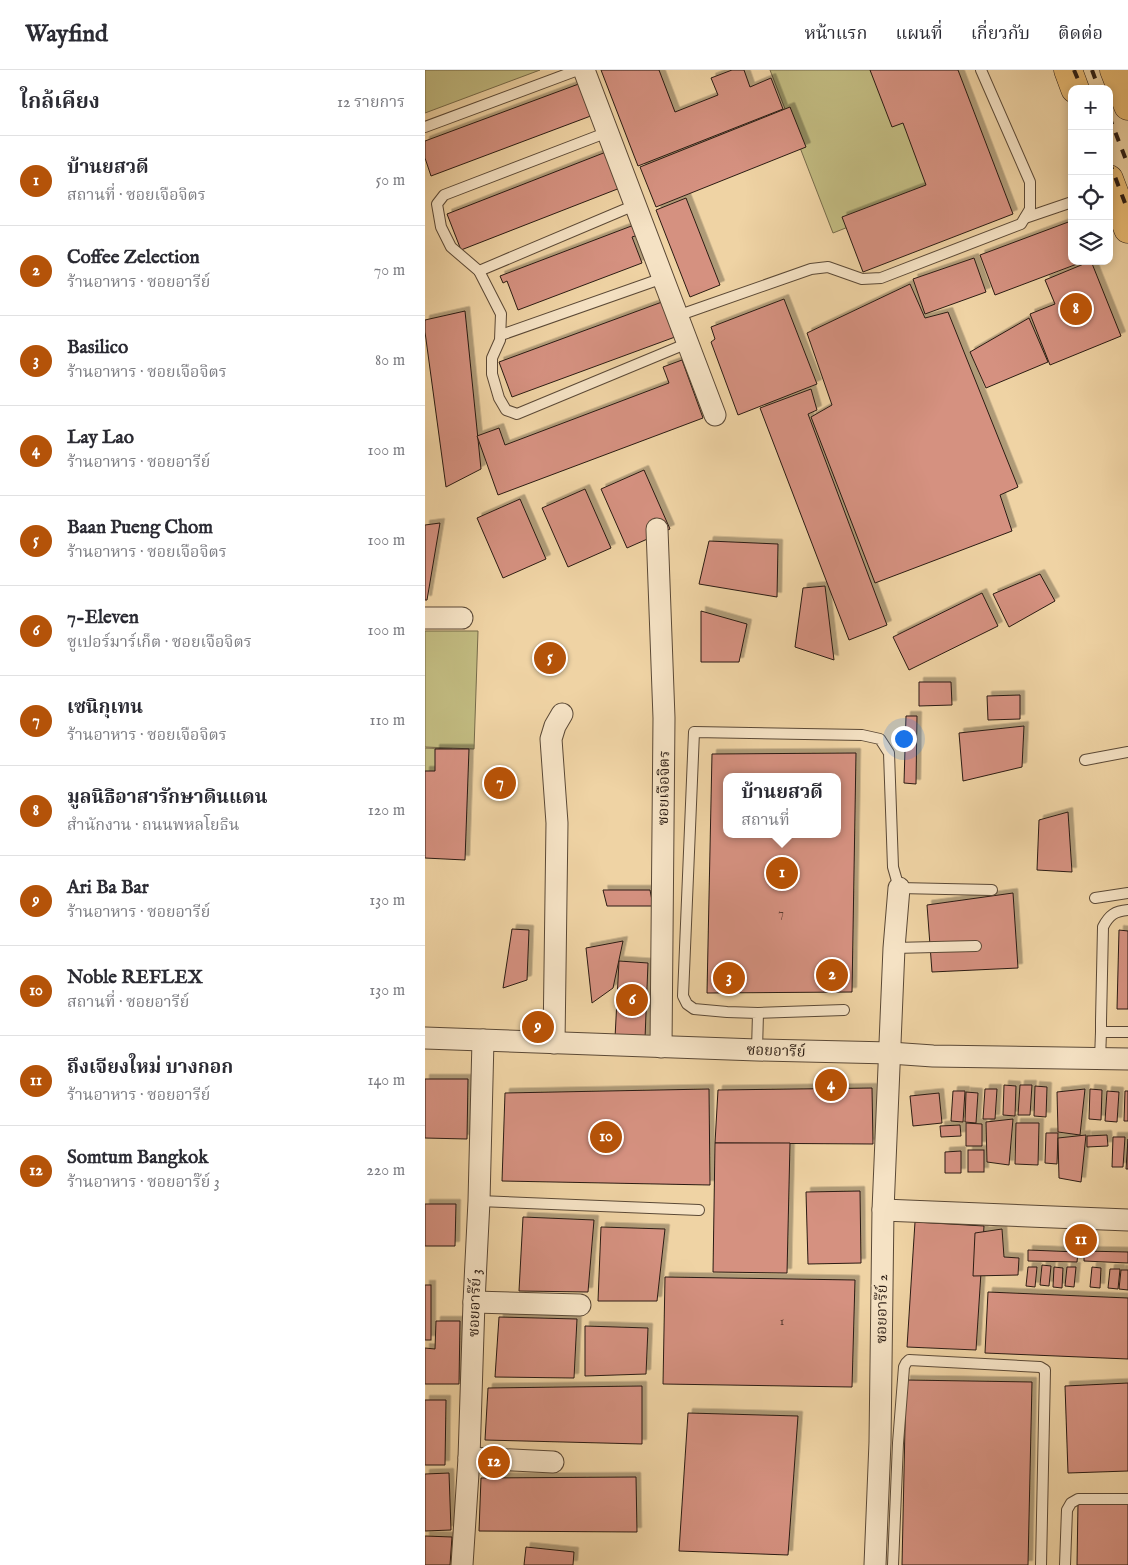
<!DOCTYPE html>
<html lang="th">
<meta charset="utf-8">
<style>
:root{--surface:#fff;--page:#f2f2f3;--text:#2b2b33;--muted:#7c7c81;--line:#e1e1e2;--accent:#b45309}
body{margin:0;font-family:"IM FELL English","Noto Serif Thai",serif;background:var(--page);color:var(--text)}
.controls{position:absolute;right:15px;top:15px;display:grid;overflow:hidden;border-radius:10px;box-shadow:0 2px 8px #0003}
.controls button{width:45px;height:45px;display:grid;place-items:center;padding:0;border:0;border-bottom:1px solid var(--line);background:var(--surface);color:var(--text);font:25px sans-serif}
.you{position:absolute;left:478px;top:668px;width:18px;height:18px;margin:-12px;border:4px solid #fff;border-radius:50%;background:#1a73e8;box-shadow:0 0 0 8px #1a73e833}
.badge{display:grid;place-items:center;width:32px;height:32px;border-radius:50%;background:var(--accent);color:#fff;font-size:16px;font-weight:700}
.pin{position:absolute;translate:-50% -50%;border:2px solid #fff;box-shadow:0 1px 5px #0006}
.popup{position:absolute;left:298px;top:703px;width:118px;height:65px;box-sizing:border-box;display:grid;place-content:center;border-radius:10px;background:var(--surface);filter:drop-shadow(0 1px 4px #0005);font-size:16px;white-space:nowrap;color:var(--muted)}
.popup b{font-size:19px;color:var(--text)}
.popup::after{content:'';position:absolute;left:50%;top:100%;margin-left:-10px;border:10px solid transparent;border-top-color:var(--surface)}
.list{margin:0;padding:0;list-style:none}
h2{display:flex;justify-content:space-between;align-items:center;height:65px;margin:0;padding:0 20px;font-size:21px}
h2 small{font-size:16px;font-weight:400;color:var(--muted)}
.list li{display:grid;grid-template-columns:32px 1fr auto;gap:15px;align-items:center;box-sizing:border-box;height:90px;padding:0 20px;border-top:1px solid var(--line)}
.list b{display:block;font-size:19px;white-space:nowrap}
.list p{margin:0;font-size:16px;white-space:nowrap;color:var(--muted)}
.list em{font-size:16px;font-style:normal;color:var(--muted)}
.icon{flex:none;width:28px;height:28px;fill:none;stroke:currentColor;stroke-width:2;stroke-linecap:round;stroke-linejoin:round}
.map{position:relative;flex:none;width:703px;height:1495px;overflow:hidden}
header{display:flex;align-items:center;gap:30px;box-sizing:border-box;height:70px;padding:0 25px;background:var(--surface);border-bottom:1px solid var(--line)}
header strong{font-size:24px}
nav{display:flex;gap:28px;margin-inline-start:auto;font-size:18px}
main{display:flex}
aside{flex:1;background:var(--surface)}
.map>svg:first-child{display:block}
.green{fill:#c1ba80;stroke:#766a49}
.building{fill:#d59180;stroke:#2a1b12;fill-rule:evenodd;filter:url(#shadow)}
.lines{fill:none;stroke-linecap:round;stroke-linejoin:round}
.service-casing{stroke:#5b4936;stroke-width:12}
.minor-casing{stroke:#5b4936;stroke-width:23}
.primary-casing{stroke:#2a1b12;stroke-width:29}
.service{stroke:#f5e2c4;stroke-width:10}
.minor{stroke:#f5e2c4;stroke-width:21}
.primary{stroke:#e8ba72;stroke-width:28}
.rail{stroke:#2a1b12;stroke-width:4;stroke-dasharray:9 9;stroke-linecap:butt}
.labels{text-anchor:middle;dominant-baseline:central;stroke-width:4;stroke-linejoin:round;paint-order:stroke}
.number-label{font-size:12px;fill:#55382e}
.street-label{font-size:15px;fill:#2a1b12;stroke:#f5e2c4}
</style>
<header>
<strong>Wayfind</strong>
<nav><a>หน้าแรก</a><a>แผนที่</a><a>เกี่ยวกับ</a><a>ติดต่อ</a></nav>
</header>
<main>
<aside>
<h2>ใกล้เคียง<small>12 รายการ</small></h2>
<ul class="list">
<li><span class="badge">1</span><div><b>บ้านยสวดี</b><p>สถานที่ · ซอยเจือจิตร</p></div><em>50 m</em></li>
<li><span class="badge">2</span><div><b>Coffee Zelection</b><p>ร้านอาหาร · ซอยอารีย์</p></div><em>70 m</em></li>
<li><span class="badge">3</span><div><b>Basilico</b><p>ร้านอาหาร · ซอยเจือจิตร</p></div><em>80 m</em></li>
<li><span class="badge">4</span><div><b>Lay Lao</b><p>ร้านอาหาร · ซอยอารีย์</p></div><em>100 m</em></li>
<li><span class="badge">5</span><div><b>Baan Pueng Chom</b><p>ร้านอาหาร · ซอยเจือจิตร</p></div><em>100 m</em></li>
<li><span class="badge">6</span><div><b>7-Eleven</b><p>ซูเปอร์มาร์เก็ต · ซอยเจือจิตร</p></div><em>100 m</em></li>
<li><span class="badge">7</span><div><b>เซนิกุเทน</b><p>ร้านอาหาร · ซอยเจือจิตร</p></div><em>110 m</em></li>
<li><span class="badge">8</span><div><b>มูลนิธิอาสารักษาดินแดน</b><p>สำนักงาน · ถนนพหลโยธิน</p></div><em>120 m</em></li>
<li><span class="badge">9</span><div><b>Ari Ba Bar</b><p>ร้านอาหาร · ซอยอารีย์</p></div><em>130 m</em></li>
<li><span class="badge">10</span><div><b>Noble REFLEX</b><p>สถานที่ · ซอยอารีย์</p></div><em>130 m</em></li>
<li><span class="badge">11</span><div><b>ถึงเจียงใหม่ บางกอก</b><p>ร้านอาหาร · ซอยอารีย์</p></div><em>140 m</em></li>
<li><span class="badge">12</span><div><b>Somtum Bangkok</b><p>ร้านอาหาร · ซอยอาร๊ย์ 3</p></div><em>220 m</em></li>
</ul>
</aside>
<div class="map">
<svg width="703" height="1495" viewBox="0 0 703 1495">
<defs>
<filter id="shadow"><feDropShadow dx="4.5" dy="-4.5" stdDeviation="0" flood-color="#0004"/></filter>
</defs>
<rect width="100%" height="100%" fill="#efd3a4"/>
<filter id="stains"><feTurbulence type="fractalNoise" baseFrequency=".004" numOctaves="4"/><feColorMatrix values="0 0 0 0 .2 0 0 0 0 .09 0 0 0 0 .02 0 0 0 .5 -.17"/></filter>
<radialGradient id="worn" r=".72"><stop offset=".6" stop-color="#630" stop-opacity="0"/><stop offset="1" stop-color="#630" stop-opacity=".3"/></radialGradient>
<!-- green -->
<g class="green">
<path d="M0 0H115L0 43Z"/>
<path d="M345 0H467L514 121 408 163Z"/>
<path d="M0 561H53L49 679 0 677Z"/>
<path d="M0 678 27 679 0 715Z"/>
</g>
<!-- building -->
<g class="building">
<path d="M176 0H234L250 42 293 25 286 8 307 0H319L325 17 346 8 358 39 213 96Z"/>
<path d="M445 0H533L588 144 438 202 417 147 501 115 478 53 467 57Z"/>
<path d="M159 12 171 44 6 106 0 88V71Z"/>
<path d="M365 37 381 77 231 137 215 97Z"/>
<path d="M181 82 195 118 36 180 22 144Z"/>
<path d="M261 128 295 215 265 227 231 140Z"/>
<path d="M646 151 647 191H660L570 225 555 185Z"/>
<path d="M209 155 213 165 207 167 217 193 93 240 82 211 78 213 75 206Z"/>
<path d="M549 188 561 222 500 244 488 209Z"/>
<path d="M666 191 696 266 625 295 605 244 630 234 620 210Z"/>
<path d="M485 214 500 248 523 242 593 417 575 425 587 461 450 513 386 347 407 335 382 263Z"/>
<path d="M359 229 392 314 313 345 286 272 290 269 286 257Z"/>
<path d="M237 232 250 267 87 327 74 292Z"/>
<path d="M40 241 56 399 21 417 0 262V250Z"/>
<path d="M604 248 623 292 561 318 545 282Z"/>
<path d="M257 290 278 348 73 425 52 366 74 358 80 375 244 313 238 297Z"/>
<path d="M386 319 392 340 383 344 462 555 424 570 335 338Z"/>
<path d="M219 400 245 459 202 478 176 419Z"/>
<path d="M160 419 186 478 143 497 117 438Z"/>
<path d="M95 429 121 489 78 508 52 448Z"/>
<path d="M15 453 2 530H0V455Z"/>
<path d="M284 471 353 474 352 527 274 514Z"/>
<path d="M615 504 630 531 584 557 568 524Z"/>
<path d="M400 516 409 590 370 577 378 518Z"/>
<path d="M557 523 573 556 484 600 468 567Z"/>
<path d="M276 541 322 554 314 592H276Z"/>
<path d="M494 612H526L527 635 494 636Z"/>
<path d="M595 625V649L563 650 562 626Z"/>
<path d="M481 646H492L491 714 479 713Z"/>
<path d="M599 656 597 697 538 711 534 663Z"/>
<path d="M10 679H44L40 790 0 788V701H10Z"/>
<path d="M431 683 427 922 282 923 287 684ZM302 707H412V764H302Z"/>
<path d="M643 742 647 802 612 800 614 750Z"/>
<path d="M178 820H225L228 836H182Z"/>
<path d="M588 823 593 898 507 902 502 835Z"/>
<path d="M87 859 104 860 102 910 78 918Z"/>
<path d="M694 860 703 861V939H692Z"/>
<path d="M198 871 188 918 167 933 161 878Z"/>
<path d="M194 891 223 893 220 969 190 968Z"/>
<path d="M0 1009H43L42 1069 0 1068Z"/>
<path d="M579 1015 591 1016 590 1046 578 1045Z"/>
<path d="M595 1015H607L605 1045H593Z"/>
<path d="M610 1016 622 1017 621 1047 609 1046Z"/>
<path d="M447 1018 448 1074 290 1073 293 1020Z"/>
<path d="M284 1019 285 1115 77 1111 80 1023Z"/>
<path d="M560 1019H572L570 1049H558Z"/>
<path d="M660 1019 655 1065 633 1062 632 1022Z"/>
<path d="M665 1019 677 1020 676 1050 664 1049Z"/>
<path d="M528 1021H540L538 1052 526 1051Z"/>
<path d="M682 1021 694 1022 692 1052 680 1051Z"/>
<path d="M700 1021H703V1051H699Z"/>
<path d="M541 1022 553 1023 551 1053 540 1052Z"/>
<path d="M514 1023 517 1053 488 1056 485 1026Z"/>
<path d="M588 1049 584 1095 562 1092 561 1052Z"/>
<path d="M541 1053 557 1054V1076H541Z"/>
<path d="M591 1053H614L613 1095 590 1094Z"/>
<path d="M535 1055 536 1066 516 1067 515 1056Z"/>
<path d="M621 1063H633L632 1094 620 1093Z"/>
<path d="M661 1065 656 1112 634 1108 633 1068Z"/>
<path d="M682 1065 683 1076 662 1077V1066Z"/>
<path d="M688 1067H700L698 1097H687Z"/>
<path d="M703 1069V1099H701Z"/>
<path d="M290 1073H365L362 1203 288 1202Z"/>
<rect x="543" y="1080" width="16" height="22"/>
<path d="M536 1081V1103H520V1082Z"/>
<path d="M435 1121 436 1193 383 1194 381 1122Z"/>
<path d="M0 1134H31L30 1176H0Z"/>
<path d="M98 1147 169 1150 163 1222 94 1221Z"/>
<path d="M490 1152 559 1156 551 1280 482 1277Z"/>
<path d="M176 1157 240 1159 232 1231H173Z"/>
<path d="M577 1159 579 1187 594 1188 593 1205 548 1206 550 1163Z"/>
<path d="M603 1180 653 1182 652 1192 603 1191Z"/>
<path d="M659 1181 703 1182V1193L659 1191Z"/>
<path d="M617 1195 626 1196 624 1216 615 1215Z"/>
<path d="M603 1197H612L610 1217 601 1216Z"/>
<path d="M629 1197 638 1198 637 1218 628 1217Z"/>
<path d="M642 1197H651L649 1217 640 1216Z"/>
<path d="M667 1197 676 1198 675 1218 665 1217Z"/>
<path d="M685 1199H695L693 1219 683 1218Z"/>
<path d="M696 1200H703V1220L694 1219Z"/>
<path d="M240 1207 430 1210 427 1317 238 1314Z"/>
<rect x="0" y="1215" width="6" height="55"/>
<path d="M563 1222 703 1228V1289L560 1283Z"/>
<path d="M74 1247 152 1249 149 1308 70 1307Z"/>
<path d="M11 1251H35L34 1314H0V1278L10 1279Z"/>
<path d="M160 1256 223 1258 221 1304 160 1306Z"/>
<path d="M481 1310 607 1312 603 1495H477Z"/>
<path d="M703 1313V1401L643 1403 640 1316Z"/>
<path d="M217 1316V1374L60 1370 63 1318Z"/>
<path d="M0 1330H21L20 1395H0Z"/>
<path d="M263 1343 373 1346 363 1485 254 1481Z"/>
<path d="M24 1403 26 1460 0 1461V1404Z"/>
<path d="M211 1407 212 1462 54 1461 56 1408Z"/>
<path d="M653 1433H703V1495H652Z"/>
<path d="M0 1466 27 1467 25 1495H0Z"/>
<path d="M101 1477 149 1482 148 1495H99Z"/>
</g>
<g class="lines">
<!-- service casing -->
<g class="service-casing">
<g id="service">
<path d="M0 57 153 0"/>
<path d="M183 62 19 125 12 134 16 157 26 177 54 201 76 244 75 270 67 288V304L74 328 81 340 92 344 263 273"/>
<path d="M600 148 647 132"/>
<path d="M54 201 210 135"/>
<path d="M252 246 386 199 403 197 437 209 456 208 596 154 605 139V112L556 0"/>
<path d="M76 265 238 208"/>
<path d="M660 690 703 682"/>
<path d="M670 828 703 823"/>
<path d="M703 840C690 841 684 845 678 857L676 951V962H703"/>
<path d="M469 878 551 876"/>
<path d="M333 943 419 940"/>
<path d="M332 980 333 943 302 942 269 939 262 934 258 926 269 662 437 665 455 669 464 683 468 797 474 818 567 820"/>
<path d="M675 989 676 962"/>
<path d="M54 1131 274 1140"/>
<path d="M468 1495 473 1373 479 1297 481 1293 484 1290 615 1297 620 1300 616 1495"/>
<path d="M640 1495 642 1440 646 1433 653 1429H703"/>
</g>
</g>
<!-- minor casing -->
<g class="minor-casing">
<g id="minor">
<path d="M159 0 290 345"/>
<path d="M232 459 239 648 236 977"/>
<path d="M0 548H37"/>
<path d="M0 968 332 980 465 983 508 986 703 989"/>
<path d="M129 973 132 753 126 669 130 656 137 644"/>
<path d="M458 1140 703 1150"/>
<path d="M49 1232 155 1235"/>
<path d="M44 1388 128 1392"/>
<path d="M37 1495 44 1388 49 1232 54 1131 58 970"/>
<path d="M450 1495 455 1372 458 1140 469 878 474 818"/>
</g>
</g>
<!-- primary casing -->
<g class="primary-casing">
<g id="primary">
<path d="M643 0 650 19"/>
<path d="M689 0 703 36"/>
<path d="M684 109 703 159"/>
</g>
</g>
<!-- service -->
<use href="#service" class="service"/>
<!-- minor -->
<use href="#minor" class="minor"/>
<!-- primary -->
<use href="#primary" class="primary"/>
<!-- rail -->
<g class="rail">
<path d="M649 0 657 19"/>
<path d="M667 0 674 19"/>
<path d="M684 46 703 95"/>
<path d="M684 91 703 141"/>
</g>
</g>
<g class="labels">
<!-- number labels -->
<g class="number-label">
<text x="356" y="843">7</text>
<text x="357" y="1251">1</text>
</g>
<!-- street labels -->
<g class="street-label">
<text transform="translate(239 718) rotate(-89)">ซอยเจือจิตร</text>
<text transform="translate(351 981) rotate(2)">ซอยอารีย์</text>
<text transform="translate(50 1233) rotate(-88)">ซอยอาร๊ย์ 3</text>
<text transform="translate(457 1239) rotate(-89)">ซอยอาร๊ย์ 2</text>
</g>
</g>
<rect width="100%" height="100%" filter="url(#stains)"/>
<rect width="100%" height="100%" fill="url(#worn)"/>
</svg>
<div class="controls">
<button>+</button>
<button>−</button>
<button><svg class="icon" aria-label="locate" viewBox="0 0 24 24"><circle cx="12" cy="12" r="6"/><path d="M12 2v4M12 18v4M2 12h4M18 12h4"/></svg></button>
<button><svg class="icon" aria-label="layers" viewBox="0 0 24 24"><path d="M12 4l9 5-9 5-9-5zM3 14l9 5 9-5"/></svg></button>
</div>
<div class="you"></div>
<div class="pin badge" style="left:357px;top:803px">1</div>
<div class="popup"><b>บ้านยสวดี</b>สถานที่</div>
<div class="pin badge" style="left:407px;top:905px">2</div>
<div class="pin badge" style="left:304px;top:908px">3</div>
<div class="pin badge" style="left:406px;top:1015px">4</div>
<div class="pin badge" style="left:125px;top:588px">5</div>
<div class="pin badge" style="left:207px;top:930px">6</div>
<div class="pin badge" style="left:75px;top:713px">7</div>
<div class="pin badge" style="left:651px;top:239px">8</div>
<div class="pin badge" style="left:113px;top:957px">9</div>
<div class="pin badge" style="left:181px;top:1067px">10</div>
<div class="pin badge" style="left:656px;top:1170px">11</div>
<div class="pin badge" style="left:69px;top:1392px">12</div>
</div>
</main>
